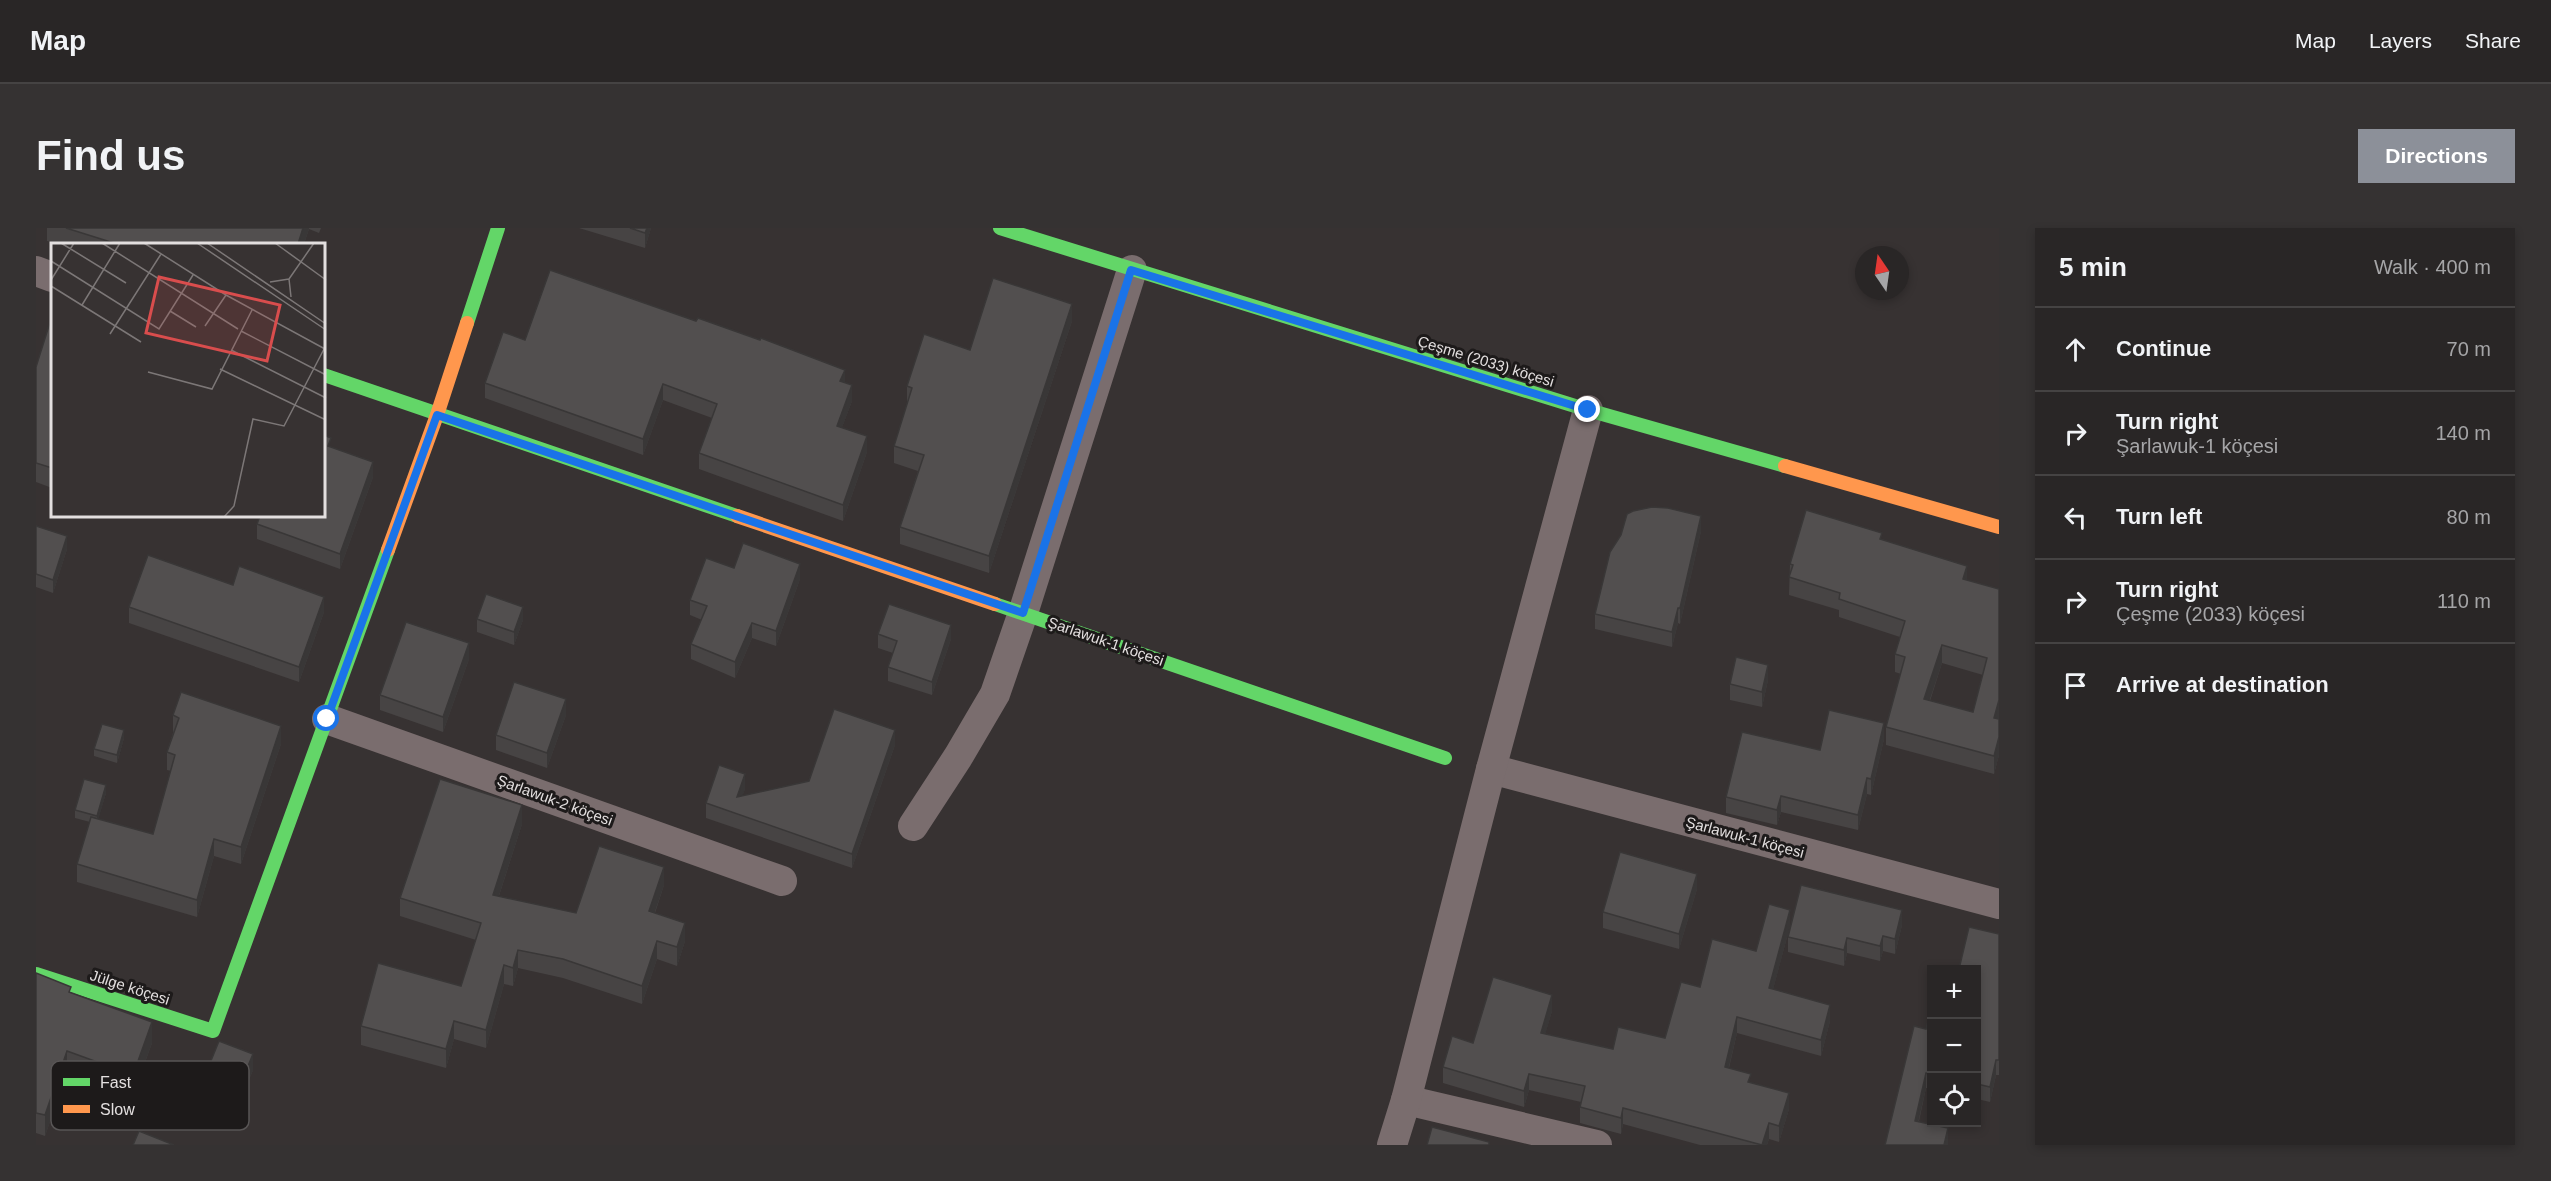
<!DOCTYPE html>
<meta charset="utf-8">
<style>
:root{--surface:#292626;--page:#353232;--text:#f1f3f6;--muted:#a5a5a7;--line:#454343;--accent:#8c9099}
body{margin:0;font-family:Arial,sans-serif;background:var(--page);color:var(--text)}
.controls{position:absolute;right:18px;bottom:18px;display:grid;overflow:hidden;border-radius:0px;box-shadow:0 3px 9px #0003}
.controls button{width:54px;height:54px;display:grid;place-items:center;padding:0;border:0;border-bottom:2px solid var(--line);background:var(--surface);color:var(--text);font:30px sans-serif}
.compass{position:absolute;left:1819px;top:18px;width:54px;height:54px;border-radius:50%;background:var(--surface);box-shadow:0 3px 9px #0003;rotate:347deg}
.stop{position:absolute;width:18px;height:18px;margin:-14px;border:4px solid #1a73e8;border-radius:50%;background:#fff}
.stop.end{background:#1a73e8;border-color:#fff;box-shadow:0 2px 6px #0008}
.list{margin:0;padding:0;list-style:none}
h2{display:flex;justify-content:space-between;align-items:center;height:78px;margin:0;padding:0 24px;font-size:26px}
h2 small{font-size:20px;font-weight:400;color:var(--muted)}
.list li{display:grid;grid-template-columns:39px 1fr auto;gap:18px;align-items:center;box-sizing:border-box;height:84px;padding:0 24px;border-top:2px solid var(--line)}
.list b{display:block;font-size:22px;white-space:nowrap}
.list p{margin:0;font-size:20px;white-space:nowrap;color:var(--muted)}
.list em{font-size:20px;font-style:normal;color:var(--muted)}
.icon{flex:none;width:33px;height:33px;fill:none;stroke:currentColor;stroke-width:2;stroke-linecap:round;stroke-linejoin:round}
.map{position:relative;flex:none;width:1963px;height:917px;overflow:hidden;border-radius:0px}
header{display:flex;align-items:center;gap:36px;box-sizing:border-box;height:84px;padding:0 30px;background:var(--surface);border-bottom:2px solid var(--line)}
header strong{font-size:28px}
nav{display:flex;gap:33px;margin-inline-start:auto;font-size:21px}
.intro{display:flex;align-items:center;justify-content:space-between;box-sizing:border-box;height:144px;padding:0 36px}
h1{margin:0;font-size:42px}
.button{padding:15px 27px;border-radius:0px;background:var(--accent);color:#fff;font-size:21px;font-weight:700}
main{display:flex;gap:36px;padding:0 36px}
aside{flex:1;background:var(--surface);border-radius:0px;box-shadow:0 3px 9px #0003}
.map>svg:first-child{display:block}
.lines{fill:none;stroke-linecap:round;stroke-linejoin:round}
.street{stroke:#7a6d6e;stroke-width:30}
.fast{stroke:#63d668;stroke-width:14}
.slow{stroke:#ff974d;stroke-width:14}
.wall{fill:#474444;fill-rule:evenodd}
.shaded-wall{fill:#393737}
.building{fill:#524f4f;stroke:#393737;stroke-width:1.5;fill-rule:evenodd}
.route{stroke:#1a73e8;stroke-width:8}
.labels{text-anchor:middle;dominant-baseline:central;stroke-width:6;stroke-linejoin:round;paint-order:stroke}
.street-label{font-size:15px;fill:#e3dfdf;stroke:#1d1a1a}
.inset-road{fill:none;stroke:#7c7777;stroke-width:1.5}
.view{fill:#d94d4d;fill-opacity:0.15;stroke:#d94d4d;stroke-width:3}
.inset-edge{fill:none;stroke:#e3dfdf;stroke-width:3}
.key{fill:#1d1a1a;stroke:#585555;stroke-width:1.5}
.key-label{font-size:16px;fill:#e3dfdf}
</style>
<header>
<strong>Map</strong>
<nav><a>Map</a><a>Layers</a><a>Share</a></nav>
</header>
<div class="intro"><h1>Find us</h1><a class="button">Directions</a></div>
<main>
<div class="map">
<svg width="1963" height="917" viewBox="0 0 1963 917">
<rect width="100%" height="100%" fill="#373232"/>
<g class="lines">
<!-- street -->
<g class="street">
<path d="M0 43 16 49"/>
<path d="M291 491 746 653"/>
<path d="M1455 541 1963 676"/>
<path d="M877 598 922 529 959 466 987 385 1096 42"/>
<path d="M1370 872 1561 917"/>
<path d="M1356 917 1370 872 1455 541 1552 182"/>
</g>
<!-- fast -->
<g class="fast">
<path d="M964 0 1552 182 1749 238"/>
<path d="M431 95 462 0"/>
<path d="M288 147 701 288"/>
<path d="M959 376 1409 530"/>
<path d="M0 746 177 803 352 322"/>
</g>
<!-- slow -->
<g class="slow">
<path d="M1749 238 1963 299"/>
<path d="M701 288 959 376"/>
<path d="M352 322 401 187 431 95"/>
</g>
</g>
<!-- wall -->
<g class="wall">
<path d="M11 0H285L283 5 273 1 268 16H23L11 13Z"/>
<path d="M543 0H615L609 20Z"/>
<path d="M16 88V260L0 254V139Z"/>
<path d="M1036 93 953 345 864 316V299L882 243 858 235V218L871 175V158L934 122Z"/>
<path d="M489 112 809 155 816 173 806 199 831 224 807 293 663 241V225L676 190 627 172 607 227 449 170V155Z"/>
<path d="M295 219 337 249 304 341 221 311V296Z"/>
<path d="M0 298 31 321 17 365 0 359Z"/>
<path d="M1665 303 1644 396 1642 395 1636 419 1559 401V386Z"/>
<path d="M1846 311 1931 352 1963 361V527L1958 546 1850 517V499L1865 446 1859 444V426L1864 409 1803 389V382L1753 367 1754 336ZM1906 435 1947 447 1937 484 1894 473Z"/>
<path d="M698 340 764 351 740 418 716 410 699 450 655 431V416L666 392 654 387V372Z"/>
<path d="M197 357 288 384 263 454 93 395V379Z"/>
<path d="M441 391 487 392 478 417 441 404Z"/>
<path d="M842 406 915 411 896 467 852 453V439L857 425 842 420Z"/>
<path d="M433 431 407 504 344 482V467Z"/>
<path d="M1732 452 1726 479 1694 472V456Z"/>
<path d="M137 487 245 516 205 636 178 628 161 689 41 654V636L54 594 39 590V582L70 565 62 591 117 606 135 543 131 542V524L137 505Z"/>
<path d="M530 487 511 540 460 522V507Z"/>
<path d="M88 510 81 535 58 528V521Z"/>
<path d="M1848 511 1835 567 1831 566 1822 602 1745 584 1741 597 1690 585V569L1784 522Z"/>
<path d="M859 517 816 640 670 590V575L709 561 706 568 773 553Z"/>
<path d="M486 596 463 668 540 685 628 657 619 685 649 713 641 738 621 731 606 776 527 750 482 740 477 758 468 756 450 820 418 811 410 840 325 817V798L425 758 440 712 364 688V670Z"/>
<path d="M1661 661 1643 721 1567 700V684Z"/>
<path d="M1866 697 1859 726 1847 723 1844 733 1811 725 1808 738 1752 724V709Z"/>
<path d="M1754 698 1737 761 1794 793 1785 828 1701 805 1693 840 1753 881 1743 914 1733 911 1731 917H1664L1587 896 1585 906 1544 895V879L1545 874 1493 862 1488 879 1407 855V839L1437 815 1516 783 1509 806 1577 821 1629 810 1664 759 1720 723Z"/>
<path d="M1963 706V847H1960L1954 874 1941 871V741Z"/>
<path d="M0 745 35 765 116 815 97 867 31 844 9 908 0 905Z"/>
<path d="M1896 775V861L1890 860 1883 893 1912 915V917H1849L1890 801Z"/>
<path d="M217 842 192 902 159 888V872Z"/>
</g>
<!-- shaded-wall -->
<g class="shaded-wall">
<path d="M267 0H273V1L268 16H262Z"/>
<path d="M611 0H615L609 20V5Z"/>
<path d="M1036 76V93L953 345V328Z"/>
<path d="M809 142V158L804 153Z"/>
<path d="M627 156V172L607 227V211Z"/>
<path d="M816 157V173L801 213V198Z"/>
<path d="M831 208V224L807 293V277Z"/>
<path d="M337 234V249L304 341V326Z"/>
<path d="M1665 288V303L1644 396V380Z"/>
<path d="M31 308V321L17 365V352Z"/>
<path d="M764 336V351L740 418V403Z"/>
<path d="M1931 338V356L1927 351Z"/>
<path d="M288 369V384L263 454V439Z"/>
<path d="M487 379V392L478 417V404Z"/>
<path d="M1642 380V395L1636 419V404Z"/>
<path d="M716 395V410L699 450V434Z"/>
<path d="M915 397V411L896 467V454Z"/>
<path d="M433 415V431L407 504V489Z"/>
<path d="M1906 417V435L1888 489V471Z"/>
<path d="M1732 437V452L1726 479V464Z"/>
<path d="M530 471V487L511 540V525Z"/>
<path d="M1963 472V490L1958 508V490Z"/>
<path d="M1848 495V511L1835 567V551Z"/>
<path d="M245 498V516L205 636V619Z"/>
<path d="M88 502V510L81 535V527Z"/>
<path d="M859 502V517L816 640V626Z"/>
<path d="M1963 509V527L1958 546V528Z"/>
<path d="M709 546V561L701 584V569Z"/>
<path d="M1831 550V566L1822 602V587Z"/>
<path d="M70 557V565L61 596V588Z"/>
<path d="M1745 568V584L1741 597V582Z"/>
<path d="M486 577V596L457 686V667Z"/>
<path d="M178 611V628L161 689V672Z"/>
<path d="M628 639V657L613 701V683Z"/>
<path d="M1661 646V661L1643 721V706Z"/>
<path d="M1754 682V698L1733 777V760Z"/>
<path d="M1866 682V697L1859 726V711Z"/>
<path d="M649 695V713L641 738V719Z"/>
<path d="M1847 708V723L1844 733V718Z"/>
<path d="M1811 710V725L1808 738V722Z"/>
<path d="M621 713V731L606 776V758Z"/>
<path d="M482 722V740L477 758V740Z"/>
<path d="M468 737V756L450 820V802Z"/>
<path d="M1516 767V783L1505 821V805Z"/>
<path d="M1794 777V793L1785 828V812Z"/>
<path d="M1701 789V805L1689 855V839Z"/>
<path d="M418 793V811L410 840V821Z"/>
<path d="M116 794V815L97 867V847Z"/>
<path d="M31 823V844L9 908V887Z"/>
<path d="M217 826V842L192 902V886Z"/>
<path d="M1960 832V847L1954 874V859Z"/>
<path d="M1890 845V860L1879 908V893Z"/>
<path d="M1493 846V862L1488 879V863Z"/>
<path d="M1753 865V881L1743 914V898Z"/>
<path d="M1587 880V896L1585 906V890Z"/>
<path d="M1733 895V911L1731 917H1726Z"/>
<path d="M1912 900V917H1908Z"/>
</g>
<!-- building -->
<g class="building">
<path d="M30 0H267L262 16H81Z"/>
<path d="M594 0H611L609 5Z"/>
<path d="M514 42 660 93 662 90 724 112 725 110 809 142 804 153 816 157 801 198 831 208 807 277 663 225 681 176 627 156 607 211 449 155 467 104 489 112Z"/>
<path d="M957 50 1036 76 953 328 864 299 888 227 858 218 876 160 871 158 888 106 934 122Z"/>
<path d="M16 88V240L0 235V139Z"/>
<path d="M288 207 295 210 292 218 337 234 304 326 221 296 224 288H288Z"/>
<path d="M1616 279 1632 280 1665 288 1644 380H1642L1636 404 1559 386 1574 324 1585 307 1591 286 1597 283Z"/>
<path d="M1770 282 1846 305 1844 311 1931 338 1927 351 1963 361V472L1958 490 1963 491V509L1958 528 1850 499 1869 429 1859 426 1869 393 1803 371 1804 365 1753 349 1757 337 1754 336ZM1906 417 1951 430 1937 484 1888 471Z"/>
<path d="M0 298 31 308 17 352 0 346Z"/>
<path d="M707 315 764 336 740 403 716 395 699 434 655 416 671 378 654 372 670 330 698 340Z"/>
<path d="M112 327 197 357 203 338 288 369 263 439 93 379Z"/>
<path d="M450 366 487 379 478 404 441 391Z"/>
<path d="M853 376 915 397 896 454 852 439 861 413 842 406Z"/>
<path d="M370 394 433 415 407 489 344 467Z"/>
<path d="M1700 429 1732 437 1726 464 1694 456Z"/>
<path d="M478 454 530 471 511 525 460 507Z"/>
<path d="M145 464 245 498 205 619 178 611 161 672 41 636 55 589 117 606 139 527 131 524 143 490 137 487Z"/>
<path d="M798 481 859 502 816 626 670 575 683 537 709 546 701 569 773 553Z"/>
<path d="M1793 482 1848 495 1835 551 1831 550 1822 587 1745 568 1741 582 1690 569 1706 504 1784 522Z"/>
<path d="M66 496 88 502 81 527 58 521Z"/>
<path d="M48 551 70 557 61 588 39 582Z"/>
<path d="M404 551 486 577 457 667 540 685 563 618 628 639 613 683 649 695 641 719 621 713 606 758 527 731 482 722 477 740 468 737 450 802 418 793 410 821 325 798 342 735 425 758 445 695 364 670Z"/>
<path d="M1584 624 1661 646 1643 706 1567 684Z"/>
<path d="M1765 657 1866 682 1859 711 1847 708 1844 718 1811 710 1808 722 1752 709Z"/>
<path d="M1733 676 1754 682 1733 760 1794 777 1785 812 1701 789 1689 839 1715 846 1712 854 1753 865 1743 898 1733 895 1726 917 1587 880 1585 890 1544 879 1549 858 1493 846 1488 863 1407 839 1416 808 1437 815 1457 749 1516 767 1505 805 1577 821 1582 799 1629 810 1645 754 1664 759 1676 711 1720 723Z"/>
<path d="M1933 699 1963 706V832H1960L1954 859 1941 856V741H1923Z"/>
<path d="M0 745 35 759 33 764 116 794 97 847 31 823 9 887 0 885Z"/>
<path d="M1896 775V846L1890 845 1879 893 1912 900 1908 917H1849L1878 798 1890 801Z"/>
<path d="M183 813 217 826 192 886 159 872Z"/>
<path d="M1396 899 1453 914V917H1391Z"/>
<path d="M103 903 138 917H97Z"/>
</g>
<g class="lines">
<!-- route -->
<path class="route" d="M291 491 401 187 987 385 1095 42 1552 182"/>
</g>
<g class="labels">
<!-- street labels -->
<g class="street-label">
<text transform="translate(1450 133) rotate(17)">Çeşme (2033) köçesi</text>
<text transform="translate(1070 413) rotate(19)">Şarlawuk-1 köçesi</text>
<text transform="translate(519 572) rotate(20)">Şarlawuk-2 köçesi</text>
<text transform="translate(1709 609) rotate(15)">Şarlawuk-1 köçesi</text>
<text transform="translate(94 759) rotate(18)">Jülge köçesi</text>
</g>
</g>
<!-- overview -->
<g transform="translate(15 15)">
<rect width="274" height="274" fill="#373232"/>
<path class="inset-road" d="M10 0 75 40M51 0 187 86M93 0 175 52 274 106M146 0 275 87M156 0 275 81M224 0 275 37M0 18 108 86 142 32M238 36 263 0M238 36 240 54M0 37 23 0M219 39 238 36M0 43 90 99M31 62 69 0M119 68 145 84M154 83 175 52M190 88 275 132M59 91 110 11M180 107 275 155M169 126 275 177M97 129 161 146 201 67M173 274 183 263 202 176 233 183 273 106"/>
<path class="view" d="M108 34 229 62 216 118 95 90Z"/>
<rect width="274" height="274" class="inset-edge"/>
</g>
<!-- legend -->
<rect x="15" y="833" width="198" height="69" rx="9" class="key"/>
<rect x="27" y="850" width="27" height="8" fill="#63d668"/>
<rect x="27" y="877" width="27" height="8" fill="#ff974d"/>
<g class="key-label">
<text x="64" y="860">Fast</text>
<text x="64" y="887">Slow</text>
</g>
</svg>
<div class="controls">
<button>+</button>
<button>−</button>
<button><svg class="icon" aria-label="locate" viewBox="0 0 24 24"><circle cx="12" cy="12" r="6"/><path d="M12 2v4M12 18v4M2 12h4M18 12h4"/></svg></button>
</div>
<svg class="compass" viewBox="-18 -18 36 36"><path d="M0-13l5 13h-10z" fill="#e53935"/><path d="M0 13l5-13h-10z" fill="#a5a5a7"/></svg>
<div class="stop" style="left:291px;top:491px"></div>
<div class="stop end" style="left:1552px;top:182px"></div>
</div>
<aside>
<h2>5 min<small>Walk · 400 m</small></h2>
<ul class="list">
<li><svg class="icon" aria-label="ahead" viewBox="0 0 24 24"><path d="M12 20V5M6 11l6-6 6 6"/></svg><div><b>Continue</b></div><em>70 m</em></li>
<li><svg class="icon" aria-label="right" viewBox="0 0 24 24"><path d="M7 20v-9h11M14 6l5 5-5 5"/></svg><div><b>Turn right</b><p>Şarlawuk-1 köçesi</p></div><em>140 m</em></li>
<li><svg class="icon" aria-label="left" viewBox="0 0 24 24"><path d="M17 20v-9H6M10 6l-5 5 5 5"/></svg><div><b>Turn left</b></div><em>80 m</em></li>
<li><svg class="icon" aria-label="right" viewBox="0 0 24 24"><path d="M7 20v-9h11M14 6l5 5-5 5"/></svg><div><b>Turn right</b><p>Çeşme (2033) köçesi</p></div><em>110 m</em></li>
<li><svg class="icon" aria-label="arrive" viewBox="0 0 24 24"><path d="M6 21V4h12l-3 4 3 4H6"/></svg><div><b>Arrive at destination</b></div></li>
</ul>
</aside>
</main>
